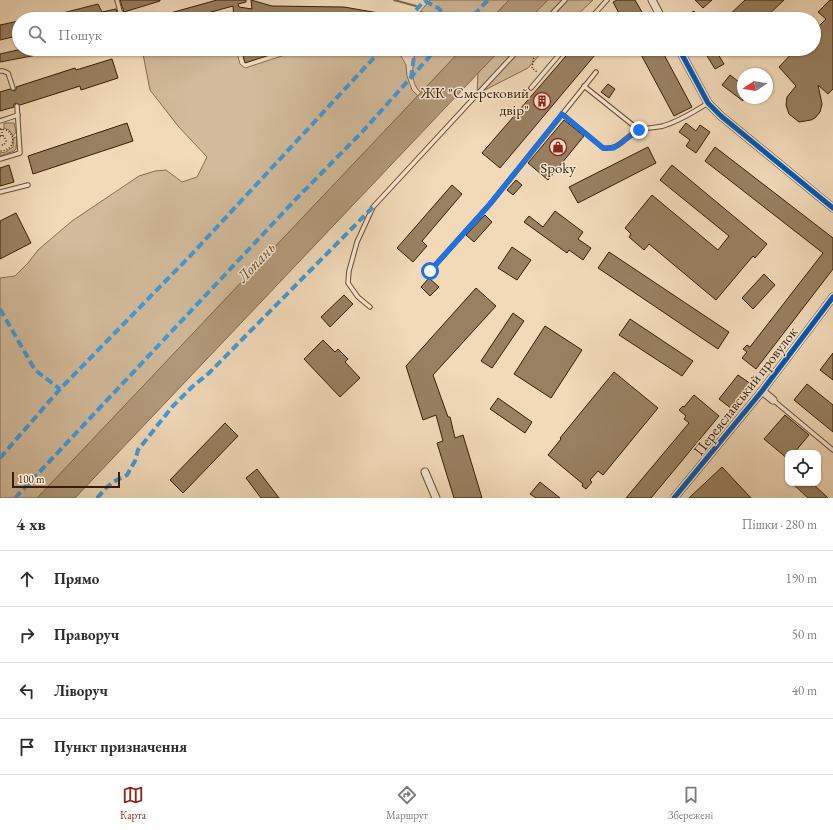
<!DOCTYPE html>
<html lang="uk">
<meta charset="utf-8">
<style>
:root{--surface:#fff;--page:#f2f2f3;--text:#2b2b33;--muted:#7c7c81;--line:#e1e1e2;--accent:#8f2418}
body{margin:0;font-family:"EB Garamond",serif;background:var(--page);color:var(--text)}
.controls{position:absolute;right:12px;bottom:12px;display:grid;overflow:hidden;border-radius:8px;box-shadow:0 1px 3px #0004}
.controls button{width:36px;height:36px;display:grid;place-items:center;padding:0;border:0;border-bottom:1px solid var(--line);background:var(--surface);color:var(--text);font:20px sans-serif}
.compass{position:absolute;left:737px;top:68px;width:36px;height:36px;border-radius:50%;background:var(--surface);box-shadow:0 1px 3px #0004;rotate:258deg}
.scale{position:absolute;left:12px;bottom:10px;width:108px;box-sizing:border-box;padding-left:4px;border:2px solid #371e02;border-top:0;font-size:11px;line-height:14px;white-space:nowrap;color:#371e02;-webkit-text-stroke:3px #f7e7d2;paint-order:stroke}
.stop{position:absolute;width:12px;height:12px;margin:-9px;border:3px solid #1a73e8;border-radius:50%;background:#fff}
.stop.end{background:#1a73e8;border-color:#fff;box-shadow:0 1px 4px #0008}
.list{margin:0;padding:0;list-style:none}
h2{display:flex;justify-content:space-between;align-items:center;height:52px;margin:0;padding:0 16px;font-size:17px}
h2 small{font-size:13px;font-weight:400;color:var(--muted)}
.list li{display:grid;grid-template-columns:26px 1fr auto;gap:12px;align-items:center;box-sizing:border-box;height:56px;padding:0 16px;border-top:1px solid var(--line)}
.list b{display:block;font-size:15px;white-space:nowrap}
.list em{font-size:13px;font-style:normal;color:var(--muted)}
.icon{flex:none;width:22px;height:22px;fill:none;stroke:currentColor;stroke-width:2;stroke-linecap:round;stroke-linejoin:round}
.map{position:relative;flex:none;width:833px;height:498px;overflow:hidden}
.search{position:absolute;background:var(--surface);box-shadow:0 1px 3px #0004;left:12px;right:12px;top:12px;height:44px;display:flex;align-items:center;gap:10px;box-sizing:border-box;padding:0 14px;border-radius:22px;color:var(--muted);font-size:15px}
.sheet{height:276px;background:var(--surface)}
nav{display:flex;justify-content:space-around;align-items:center;box-sizing:border-box;height:56px;border-top:1px solid var(--line);background:var(--surface);font-size:11px;color:var(--muted)}
nav a{display:grid;justify-items:center;gap:2px}
nav .on{color:var(--accent)}
.map>svg:first-child{display:block}
.green{fill:#d2ba9a;stroke:#846c4e}
.water{fill:#b29a7b;stroke:#81684b}
.lines{fill:none;stroke-linecap:round;stroke-linejoin:round}
.stream{stroke:#81684b;stroke-width:2}
.building{fill:#988061;stroke:#371e02}
.service-casing{stroke:#664d30;stroke-width:5.5}
.minor-casing{stroke:#664d30;stroke-width:9}
.path{stroke:#371e02;stroke-width:1.5;stroke-dasharray:1 2;stroke-linecap:butt}
.service{stroke:#f7e7d2;stroke-width:3.5}
.minor{stroke:#f7e7d2;stroke-width:7}
.quiet{stroke:#3e9bdd;stroke-width:4;stroke-dasharray:8 4;stroke-linecap:butt}
.cycleway-casing{stroke:#f7e7d2;stroke-width:8}
.cycleway{stroke:#0057b8;stroke-width:5}
.route{stroke:#1a73e8;stroke-width:5}
.labels{text-anchor:middle;dominant-baseline:central;stroke-width:3;stroke-linejoin:round;paint-order:stroke}
.poi-label{font-size:15px;fill:#371e02;stroke:#f7e7d2;text-anchor:end}
.street-label{font-size:15px;fill:#371e02;stroke:#f7e7d2}
.water-label{font-size:16px;font-style:italic;fill:#62492c;stroke:#f7e7d2}
</style>
<div class="map">
<svg width="833" height="498" viewBox="0 0 833 498">
<rect width="100%" height="100%" fill="#f2dab9"/>
<filter id="stains"><feTurbulence type="fractalNoise" baseFrequency=".005" numOctaves="4"/><feColorMatrix values="0 0 0 0 .2 0 0 0 0 .09 0 0 0 0 .02 0 0 0 .5 -.17"/></filter>
<radialGradient id="worn" r=".72"><stop offset=".6" stop-color="#630" stop-opacity="0"/><stop offset="1" stop-color="#630" stop-opacity=".3"/></radialGradient>
<!-- green -->
<g class="green">
<path d="M430 0H509L491 19H414Z"/>
<path d="M547 0H593L573 19H530Z"/>
<path d="M226 13 228 19H205Z"/>
<path d="M142 49H236L240 64 245 68 288 54 363 49H389L401 56 406 65 407 76 412 90 418 96 38 498H0V278L15 276 28 263 38 250 72 221 139 176 155 171 166 170 182 182 197 177 207 157 178 126 150 90Z"/>
<path d="M415 49H462L421 93C408 81 414 65 415 49Z"/>
<path d="M501 49H545L528 68 477 94 478 73Z"/>
<path d="M4 123H14L16 132 13 136 9 130 4 128Z"/>
<path d="M17 137 16 149 14 151 0 156V153L6 152 13 147V138Z"/>
</g>
<!-- water -->
<g class="water">
<path d="M509 0H548L529 19H491Z"/>
<path d="M462 49H501L75 498H37Z"/>
</g>
<g class="lines">
<!-- stream -->
<g class="stream">
<path d="M394 0 416 6"/>
<path d="M422 12 429 19"/>
</g>
</g>
<!-- building -->
<g class="building">
<path d="M120 0H160V1L124 12Z"/>
<path d="M217 0H246V2L238 4 239 7 252 9 251 0 272 6 344 7 396 16V19H373L341 15 273 16 243 15 244 19H234L233 6 186 19H156V17Z"/>
<path d="M617 0H635L646 19H622L613 2Z"/>
<path d="M695 0H712L703 8Z"/>
<path d="M745 0H784L764 19H725Z"/>
<path d="M830 0H833V89L828 94 818 85 822 104 820 112 815 118 811 120 799 122 789 114 786 105 787 97 796 86 779 67 796 49H814V31L826 19 818 12Z"/>
<path d="M98 4 102 12 116 9 118 17 107 19H48L47 17Z"/>
<path d="M694 11 698 19H681Z"/>
<path d="M19 21V34L17 36 0 40V25Z"/>
<path d="M22 49H53V52L0 62V54Z"/>
<path d="M241 49H285V50L245 63Z"/>
<path d="M572 49H600L500 168 482 153Z"/>
<path d="M638 49H661L692 107 674 116Z"/>
<path d="M703 49H715L724 64 715 69Z"/>
<path d="M112 59 118 78 81 90 80 86 20 105 16 103 14 104V107L0 111V92L10 89 14 91 16 90V87L75 68 76 70Z"/>
<path d="M730 75 743 85V101L722 85Z"/>
<path d="M608 84 615 89 609 98 601 92Z"/>
<path d="M564 120 584 136 548 180 528 163Z"/>
<path d="M127 123 133 141 33 174 28 156Z"/>
<path d="M686 123 696 131 700 125 710 132 696 153 686 146 690 140 679 132Z"/>
<path d="M648 147 656 163 578 203 569 187Z"/>
<path d="M715 147 833 238V269L756 369 742 358 747 352 743 349 747 345 750 347 823 253 705 161Z"/>
<path d="M9 165 14 182 0 186V168Z"/>
<path d="M672 165 767 244 755 258 753 256 716 300 649 244 644 250 629 237 631 234 625 228 652 195 718 250 729 236 660 180Z"/>
<path d="M516 180 522 185 513 195 507 190Z"/>
<path d="M452 185 462 194 422 241 427 246 413 262 397 248Z"/>
<path d="M555 211 583 232 578 239 591 248 583 260 569 250 567 253 524 222 529 216 543 227Z"/>
<path d="M16 213 31 243 0 259V221Z"/>
<path d="M485 215 492 222 474 242 466 235Z"/>
<path d="M512 247 531 260 517 280 498 268Z"/>
<path d="M609 252 729 332 718 349 598 268Z"/>
<path d="M764 274 775 285 753 309 742 298Z"/>
<path d="M429 278 439 287 430 296 421 287Z"/>
<path d="M476 288 496 306 433 375 448 417H450L455 438 463 435 482 498H454L437 443 443 441 436 415 423 420 406 366Z"/>
<path d="M344 295 353 304 330 327 321 317Z"/>
<path d="M513 313 524 321 492 368 481 361Z"/>
<path d="M630 319 693 361 682 376 619 335Z"/>
<path d="M545 326 582 350 551 398 514 374Z"/>
<path d="M323 340 335 352 338 349 348 359 345 362 360 378 340 397 304 359Z"/>
<path d="M833 353V380L820 370Z"/>
<path d="M614 372 658 408 603 475 598 471 590 480 592 482 586 489 582 486 583 484 548 455 561 439 560 438Z"/>
<path d="M738 375 751 384 732 409 719 399Z"/>
<path d="M807 384 833 405V432L794 400Z"/>
<path d="M694 395 719 416 651 498H626L689 423 684 419 686 416 679 410 683 406 684 407Z"/>
<path d="M498 398 532 422 525 433 490 409Z"/>
<path d="M785 415 809 435 794 453H788V459L764 439Z"/>
<path d="M225 423 238 436 183 493 170 480Z"/>
<path d="M722 467 751 498H689Z"/>
<path d="M257 469 279 498H261L246 478Z"/>
<path d="M540 482 560 498H536L530 494Z"/>
<path d="M792 483H812L828 498H808Z"/>
</g>
<g class="lines">
<!-- service casing -->
<g class="service-casing">
<g id="service">
<path d="M117 0 122 19"/>
<path d="M547 19 565 0"/>
<path d="M590 19 607 0"/>
<path d="M0 71H3L8 73 13 88"/>
<path d="M584 86 639 130"/>
<path d="M531 88 564 49"/>
<path d="M562 114 603 148C621 150 623 137 638 131 645 127 655 128 663 126 679 121 694 112 708 103"/>
<path d="M0 121 18 115"/>
<path d="M0 159 20 153 17 106"/>
<path d="M0 192 28 185"/>
<path d="M430 271 490 204 596 72"/>
<path d="M370 307 358 297 348 283 349 271 357 242 373 207 519 49"/>
<path d="M773 400 833 450"/>
</g>
</g>
<!-- minor casing -->
<g class="minor-casing">
<g id="minor">
<path d="M652 0 662 19"/>
<path d="M679 49 708 103 721 116 833 208"/>
<path d="M762 391 773 400"/>
<path d="M425 472 436 498"/>
<path d="M674 498 762 391 833 297"/>
</g>
</g>
<!-- path -->
<g class="path">
<path d="M535 49 532 68 537 72"/>
<path d="M0 129C17 129 17 151 0 151"/>
<path d="M0 136H4L6 141 4 145H0"/>
<path d="M2 136V128"/>
</g>
<!-- service -->
<use href="#service" class="service"/>
<!-- minor -->
<use href="#minor" class="minor"/>
<!-- quiet -->
<g class="quiet">
<path d="M425 1 438 8 449 19"/>
<path d="M408 19 425 0"/>
<path d="M463 19 471 18 488 0"/>
<path d="M411 78 415 49"/>
<path d="M0 309 35 370 60 389"/>
<path d="M0 458 60 389 191 255 382 49"/>
<path d="M15 498 297 198 363 131 431 55V49"/>
<path d="M97 498 106 488 113 482 127 475 135 461 138 450 172 407 192 387 209 373 373 207"/>
</g>
<!-- cycleway casing -->
<g class="cycleway-casing">
<g id="cycleway">
<path d="M679 49 708 103 721 116 833 208"/>
<path d="M674 498 762 391 833 297"/>
</g>
</g>
<!-- cycleway -->
<use href="#cycleway" class="cycleway"/>
</g>
<g class="lines">
<!-- route -->
<path class="route" d="M430 271 490 204 562 114 603 148H614L639 130"/>
</g>
<!-- icons -->
<defs>
<g id="building-ring" transform="scale(0.9)"><circle r="9.5" fill="#f7e7d2" stroke="#8f2418" stroke-width="1.5"/><path d="M-4-6H4V6H1V3H-1V6H-4ZM-2.5-4.3h1.7v1.8h-1.7ZM.8-4.3h1.7v1.8H.8ZM-2.5-1h1.7V.8h-1.7ZM.8-1h1.7V.8H.8Z" fill="#8f2418"/></g>
<g id="shop-ring" transform="scale(0.9)"><circle r="9.5" fill="#f7e7d2" stroke="#8f2418" stroke-width="1.5"/><path d="M-5-2.5h2.3a2.7 3.5 0 0 1 5.4 0H5L5.5 6h-11ZM-1.5-2.5h3a1.5 2.3 0 0 0-3 0Z" fill="#8f2418"/></g>
</defs>
<g fill-rule="evenodd">
<use href="#building-ring" x="542" y="101"/>
<use href="#shop-ring" x="558" y="147"/>
</g>
<g class="labels">
<!-- poi labels -->
<g class="poi-label">
<text x="529" y="92">ЖК "Смерековий<tspan x="529" dy="17">двір"</tspan></text>
<text x="558" y="167" text-anchor="middle">Spoky</text>
</g>
<!-- street labels -->
<g class="street-label">
<text transform="translate(745 391) rotate(-52)">Переяславський провулок</text>
</g>
<!-- water labels -->
<g class="water-label">
<text transform="translate(256 262) rotate(-47)">Лопань</text>
</g>
</g>
<rect width="100%" height="100%" filter="url(#stains)"/>
<rect width="100%" height="100%" fill="url(#worn)"/>
</svg>
<div class="controls">
<button><svg class="icon" aria-label="locate" viewBox="0 0 24 24"><circle cx="12" cy="12" r="6"/><path d="M12 2v4M12 18v4M2 12h4M18 12h4"/></svg></button>
</div>
<svg class="compass" viewBox="-18 -18 36 36"><path d="M0-13l5 13h-10z" fill="#e53935"/><path d="M0 13l5-13h-10z" fill="#7c7c81"/></svg>
<div class="scale">100 m</div>
<div class="stop" style="left:430px;top:271px"></div>
<div class="stop end" style="left:639px;top:130px"></div>
<div class="search"><svg class="icon" aria-label="search" viewBox="0 0 24 24"><circle cx="10" cy="10" r="6"/><path d="M15 15l6 6"/></svg>Пошук</div>
</div>
<section class="sheet">
<h2>4 хв<small>Пішки · 280 m</small></h2>
<ul class="list">
<li><svg class="icon" aria-label="ahead" viewBox="0 0 24 24"><path d="M12 20V5M6 11l6-6 6 6"/></svg><div><b>Прямо</b></div><em>190 m</em></li>
<li><svg class="icon" aria-label="right" viewBox="0 0 24 24"><path d="M7 20v-9h11M14 6l5 5-5 5"/></svg><div><b>Праворуч</b></div><em>50 m</em></li>
<li><svg class="icon" aria-label="left" viewBox="0 0 24 24"><path d="M17 20v-9H6M10 6l-5 5 5 5"/></svg><div><b>Ліворуч</b></div><em>40 m</em></li>
<li><svg class="icon" aria-label="arrive" viewBox="0 0 24 24"><path d="M6 21V4h12l-3 4 3 4H6"/></svg><div><b>Пункт призначення</b></div></li>
</ul>
</section>
<nav>
<a class="on"><svg class="icon" aria-label="map" viewBox="0 0 24 24"><path d="M3 6l6-2 6 2 6-2v14l-6 2-6-2-6 2zM9 4v14M15 6v14"/></svg>Карта</a>
<a><svg class="icon" aria-label="directions" viewBox="0 0 24 24"><path d="M12 3l9 9-9 9-9-9zM9 14v-3h6M13 9l2 2-2 2"/></svg>Маршрут</a>
<a><svg class="icon" aria-label="saved" viewBox="0 0 24 24"><path d="M7 4h10v16l-5-4-5 4z"/></svg>Збережені</a>
</nav>
